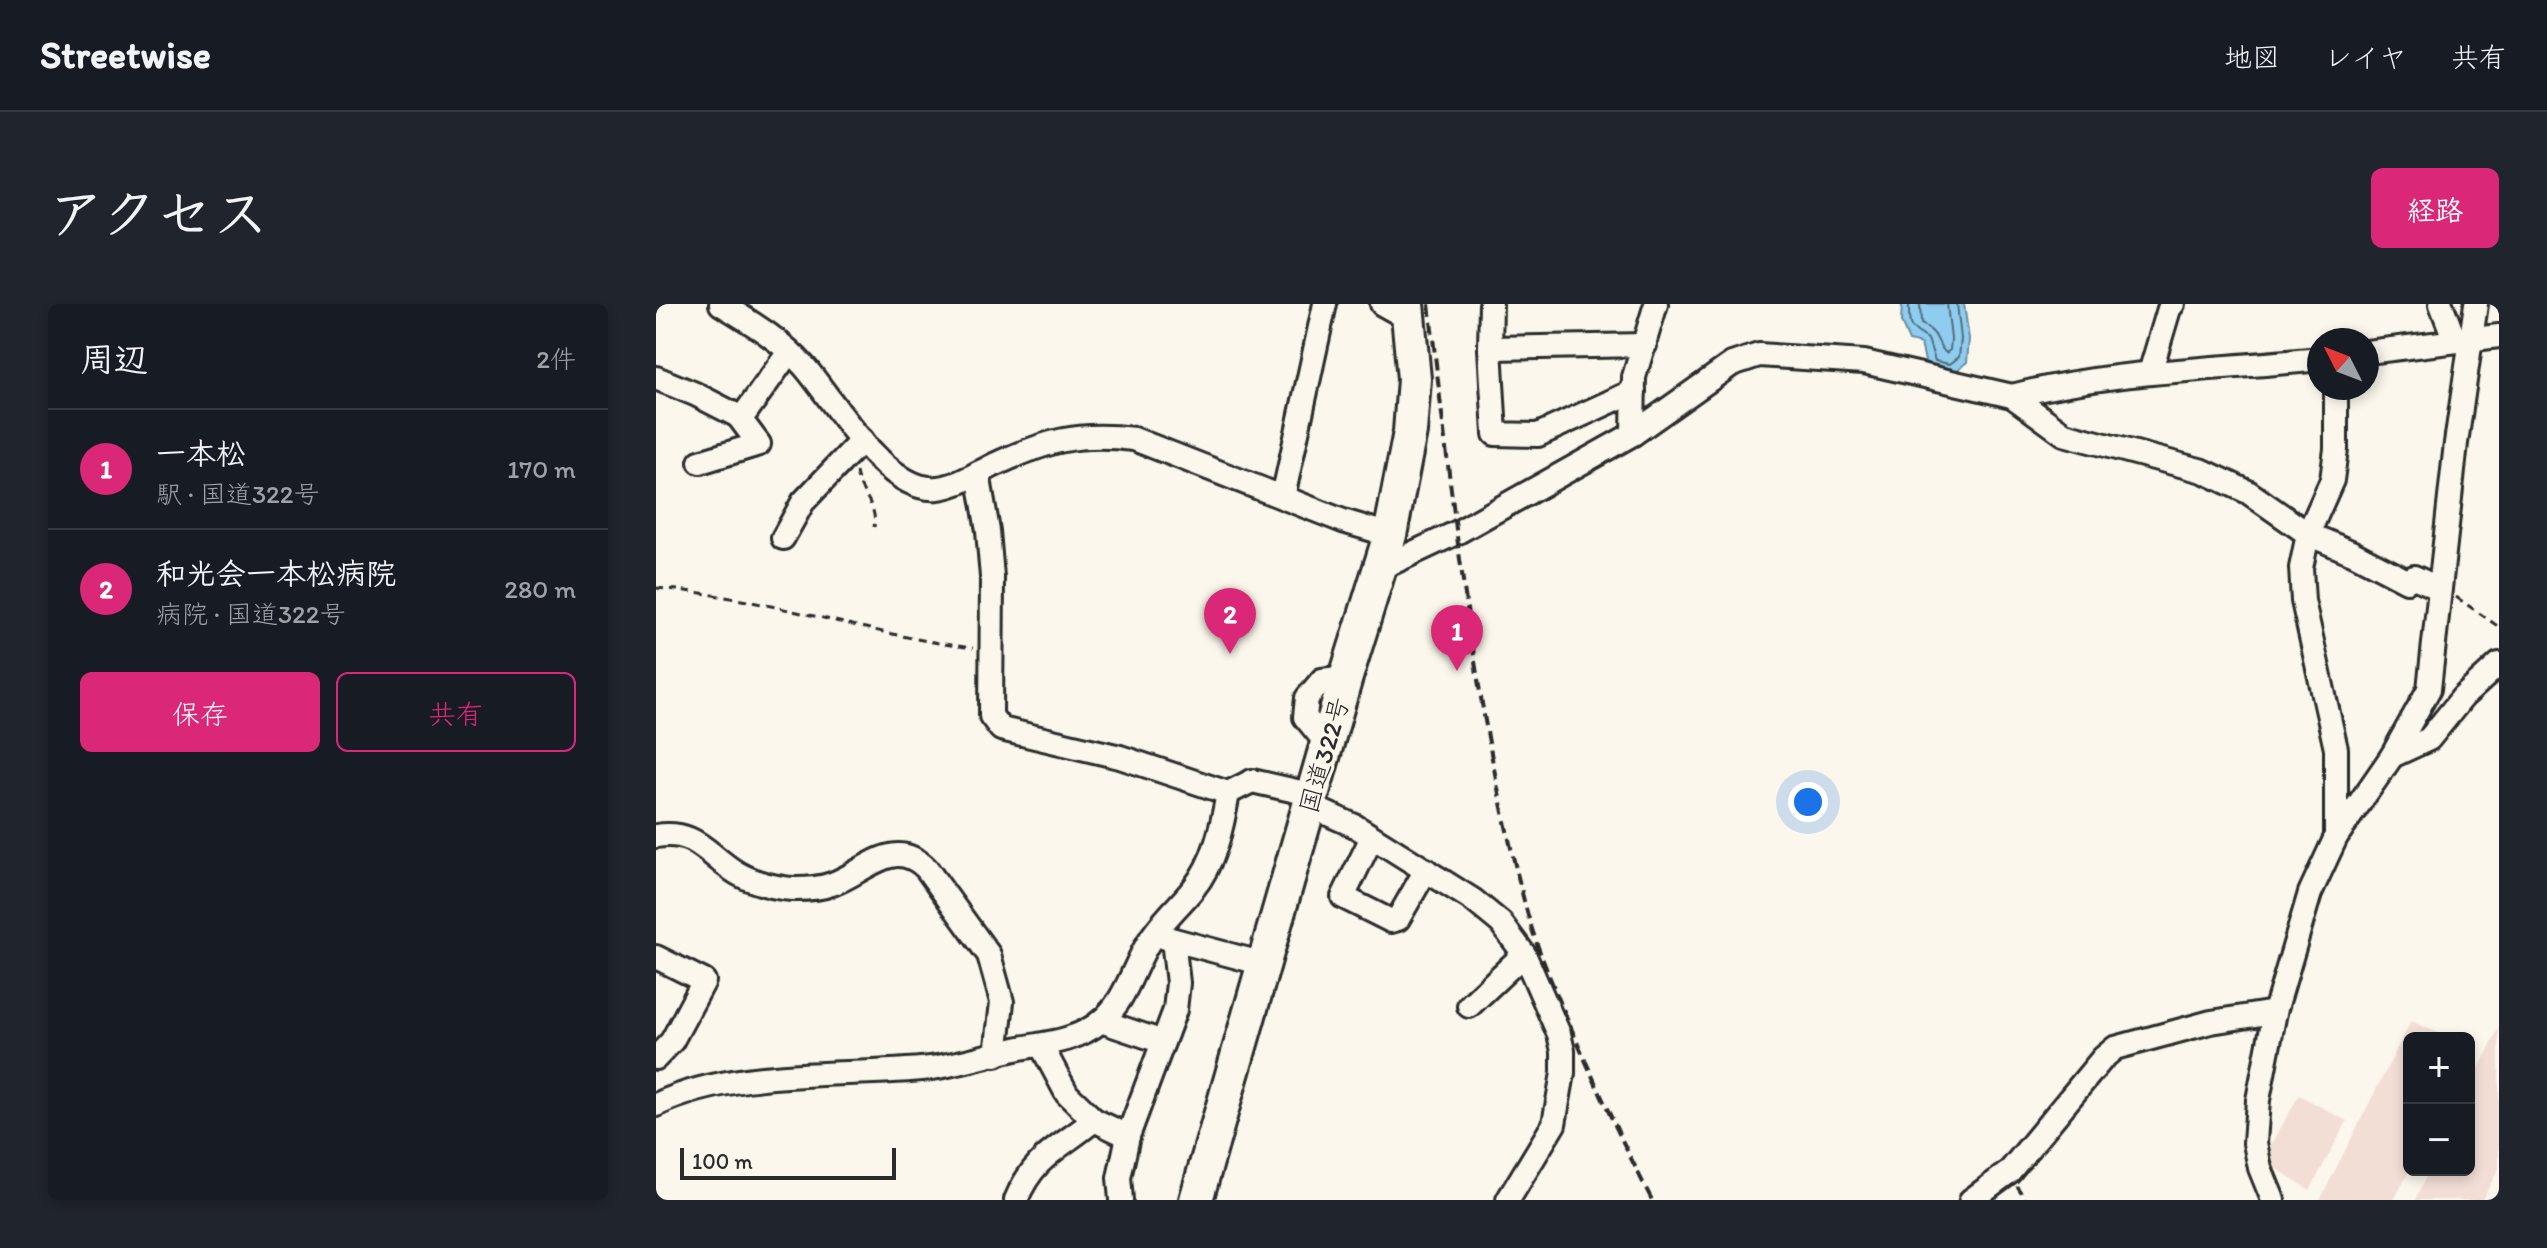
<!DOCTYPE html>
<html lang="ja">
<meta charset="utf-8">
<style>
:root{--surface:#171b24;--page:#20242c;--text:#f1f3f6;--muted:#9ea1a6;--line:#363941;--accent:#db2777}
body{margin:0;font-family:Itim,"Klee One",sans-serif;background:var(--page);color:var(--text)}
.controls{position:absolute;right:24px;bottom:24px;display:grid;overflow:hidden;border-radius:12px;box-shadow:0 4px 12px #0003}
.controls button{width:72px;height:72px;display:grid;place-items:center;padding:0;border:0;border-bottom:2px solid var(--line);background:var(--surface);color:var(--text);font:40px sans-serif}
.compass{position:absolute;left:1651px;top:24px;width:72px;height:72px;border-radius:50%;background:var(--surface);box-shadow:0 4px 12px #0003;rotate:312deg}
.scale{position:absolute;left:24px;bottom:20px;width:216px;box-sizing:border-box;padding-left:8px;border:4px solid #2b2b2b;border-top:0;font-size:22px;line-height:28px;white-space:nowrap;color:#2b2b2b;-webkit-text-stroke:6px #fbf7ec;paint-order:stroke}
.you{position:absolute;left:1152px;top:498px;width:28px;height:28px;margin:-20px;border:6px solid #fff;border-radius:50%;background:#1a73e8;box-shadow:0 0 0 12px #1a73e833}
.badge{display:grid;place-items:center;width:52px;height:52px;border-radius:50%;background:var(--accent);color:#fff;font-size:26px;font-weight:700}
.pin{position:absolute;translate:-50% -66px;filter:drop-shadow(0 2px 4px #0008)}
.pin::after{content:'';position:absolute;top:42px;width:28px;height:24px;background:inherit;clip-path:polygon(0 0,100% 0,50% 100%)}
.list{margin:0;padding:0;list-style:none}
h2{display:flex;justify-content:space-between;align-items:center;height:104px;margin:0;padding:0 32px;font-size:34px}
h2 small{font-size:26px;font-weight:400;color:var(--muted)}
.list li{display:grid;grid-template-columns:52px 1fr auto;gap:24px;align-items:center;box-sizing:border-box;height:120px;padding:0 32px;border-top:2px solid var(--line)}
.list b{display:block;font-size:30px;white-space:nowrap}
.list p{margin:0;font-size:26px;white-space:nowrap;color:var(--muted)}
.list em{font-size:26px;font-style:normal;color:var(--muted)}
.actions{display:flex;gap:16px;padding:24px 32px}
.actions a{flex:1;padding:18px 0;border:2px solid var(--accent);border-radius:12px;text-align:center;font-size:28px;color:var(--accent)}
.actions .main{background:var(--accent);color:#fff}
.map{position:relative;flex:none;width:1843px;height:896px;overflow:hidden;border-radius:12px}
header{display:flex;align-items:center;gap:48px;box-sizing:border-box;height:112px;padding:0 40px;background:var(--surface);border-bottom:2px solid var(--line)}
header strong{font-size:38px}
nav{display:flex;gap:44px;margin-inline-start:auto;font-size:28px}
.intro{display:flex;align-items:center;justify-content:space-between;box-sizing:border-box;height:192px;padding:0 48px}
h1{margin:0;font-size:56px}
.button{padding:20px 36px;border-radius:12px;background:var(--accent);color:#fff;font-size:28px;font-weight:700}
main{display:flex;gap:48px;padding:0 48px}
aside{flex:1;background:var(--surface);border-radius:12px;box-shadow:0 4px 12px #0003}
.map>svg:first-child{display:block}
.built{fill:#f2ded5}
.water{fill:#8ecdef;stroke:#668ca1;stroke-width:2}
.lines{fill:none;stroke-linecap:round;stroke-linejoin:round}
.shore{stroke:#536c79;stroke-width:2}
.minor-casing{stroke:#2b2b2b;stroke-width:28}
.highway-casing{stroke:#2b2b2b;stroke-width:38}
.path{stroke:#2b2b2b;stroke-width:3;stroke-dasharray:8 6;stroke-linecap:butt}
.minor{stroke:#fbf7ec;stroke-width:22}
.highway{stroke:#fbf7ec;stroke-width:32}
.rail{stroke:#2b2b2b;stroke-width:4;stroke-dasharray:12 6;stroke-linecap:butt}
.labels{text-anchor:middle;dominant-baseline:central;stroke-width:6;stroke-linejoin:round;paint-order:stroke}
.street-label{font-size:26px;fill:#2b2b2b;stroke:#fbf7ec}
</style>
<header>
<strong>Streetwise</strong>
<nav><a>地図</a><a>レイヤ</a><a>共有</a></nav>
</header>
<div class="intro"><h1>アクセス</h1><a class="button">経路</a></div>
<main>
<aside>
<h2>周辺<small>2件</small></h2>
<ul class="list">
<li><span class="badge">1</span><div><b>一本松</b><p>駅 · 国道322号</p></div><em>170 m</em></li>
<li><span class="badge">2</span><div><b>和光会一本松病院</b><p>病院 · 国道322号</p></div><em>280 m</em></li>
</ul>
<div class="actions"><a class="main">保存</a><a>共有</a></div>
</aside>
<div class="map">
<svg width="1843" height="896" viewBox="0 0 1843 896">
<rect width="100%" height="100%" fill="#fbf7ec"/>
<filter id="ink" filterUnits="userSpaceOnUse"><feTurbulence type="fractalNoise" baseFrequency=".0125" numOctaves="2"/><feDisplacementMap in="SourceGraphic" scale="16" xChannelSelector="R" yChannelSelector="G"/><feConvolveMatrix kernelMatrix="1 2 1 2 8 2 1 2 1" color-interpolation-filters="sRGB"/></filter>
<g filter="url(#ink)">
<!-- built -->
<g class="built">
<path d="M1755 717 1794 734H1753L1754 866 1738 896H1664Z"/>
<path d="M1843 724V864L1826 896H1759L1773 866H1813V785Z"/>
<path d="M1643 791 1691 817 1654 886 1607 856Z"/>
</g>
<!-- water -->
<path class="water" d="M1246 0H1308L1313 35 1311 58 1298 69 1271 65 1265 40 1253 37 1245 18Z"/>
<g class="lines">
<!-- shore -->
<g class="shore">
<path d="M1253 0C1253 26 1252 22 1272 35L1279 57 1294 60 1303 53 1305 35 1301 0"/>
<path d="M1264 0 1265 20C1285 30 1279 39 1290 49L1294 46 1295 35 1291 0"/>
</g>
<!-- minor casing -->
<g class="minor-casing">
<g id="minor">
<path d="M65 0C94 18 125 36 148 62 178 96 230 190 282 184 301 182 320 170 338 161 390 137 421 128 478 135L687 217 734 231"/>
<path d="M726 0 753 15"/>
<path d="M835 0 834 44 839 130 882 131 978 87"/>
<path d="M1785 0 1799 37"/>
<path d="M834 44 989 41"/>
<path d="M1711 48 1843 32"/>
<path d="M1494 69 1513 5 1517 0"/>
<path d="M0 74 39 90 82 112 90 108 133 48"/>
<path d="M1680 84V145L1676 176 1652 230 1645 264 1647 297 1680 445V533"/>
<path d="M1356 92C1456 66 1561 66 1663 55"/>
<path d="M977 130 978 73 1000 0"/>
<path d="M44 158 103 140 82 112"/>
<path d="M322 169 332 227 336 273 335 412 345 425 464 453 572 489 596 477 658 491"/>
<path d="M627 193 669 0"/>
<path d="M127 234 147 198 206 136"/>
<path d="M723 265 802 228 977 130 1076 60 1103 51 1208 58 1356 92 1408 130 1547 167 1592 188 1652 230 1697 249 1751 277 1758 273 1782 284"/>
<path d="M671 440 649 413 651 394 666 376 690 373"/>
<path d="M1736 452 1773 435 1807 393 1843 360"/>
<path d="M654 502 699 522 817 596 845 619 868 650 903 730 907 747V769L898 820 852 896"/>
<path d="M0 532C41 526 50 550 81 569 96 578 122 585 140 585 152 585 165 584 176 580 210 568 237 532 270 564L333 651 346 698 340 751"/>
<path d="M716 533 687 593 735 617 742 615 770 566"/>
<path d="M507 633 608 660"/>
<path d="M0 653 48 677 16 737 0 754"/>
<path d="M813 702 868 650"/>
<path d="M445 717 507 738"/>
<path d="M0 801C82 762 187 774 275 764 305 760 335 750 364 744 392 739 420 737 444 718 471 696 476 664 494 636 506 617 523 602 537 585 559 558 566 523 572 489"/>
<path d="M438 816 472 832 519 706 522 679 517 636"/>
<path d="M360 896C378 852 403 845 438 816L411 790 385 741"/>
<path d="M465 896 463 874 472 832"/>
<path d="M1315 896 1353 868 1447 754 1459 744 1555 718 1619 708"/>
<path d="M1617 896 1604 864 1599 839 1602 796 1619 708 1654 589 1680 533 1736 452 1773 385 1800 139 1820 0"/>
</g>
</g>
<!-- highway casing -->
<g class="highway-casing">
<path id="highway" d="M540 896 690 373 734 231 754 128 758 75 751 0"/>
</g>
<!-- path -->
<g class="path">
<path d="M200 168C203 189 222 200 218 223"/>
<path d="M0 284C108 292 210 331 317 344"/>
<path d="M1800 293 1843 323"/>
<path d="M1361 882 1370 896"/>
</g>
<!-- minor -->
<use href="#minor" class="minor"/>
<!-- highway -->
<use href="#highway" class="highway"/>
<!-- rail -->
<path class="rail" d="M773 0C797 203 818 410 871 608 882 649 900 688 916 726 941 784 967 840 996 896"/>
</g>
</g>
<g class="labels">
<!-- street labels -->
<g class="street-label">
<text transform="translate(668 451) rotate(-74)">国道322号</text>
</g>
</g>
</svg>
<div class="controls">
<button>+</button>
<button>−</button>
</div>
<svg class="compass" viewBox="-18 -18 36 36"><path d="M0-13l5 13h-10z" fill="#e53935"/><path d="M0 13l5-13h-10z" fill="#9ea1a6"/></svg>
<div class="scale">100 m</div>
<div class="you"></div>
<div class="pin badge" style="left:801px;top:367px">1</div>
<div class="pin badge" style="left:574px;top:350px">2</div>
</div>
</main>
